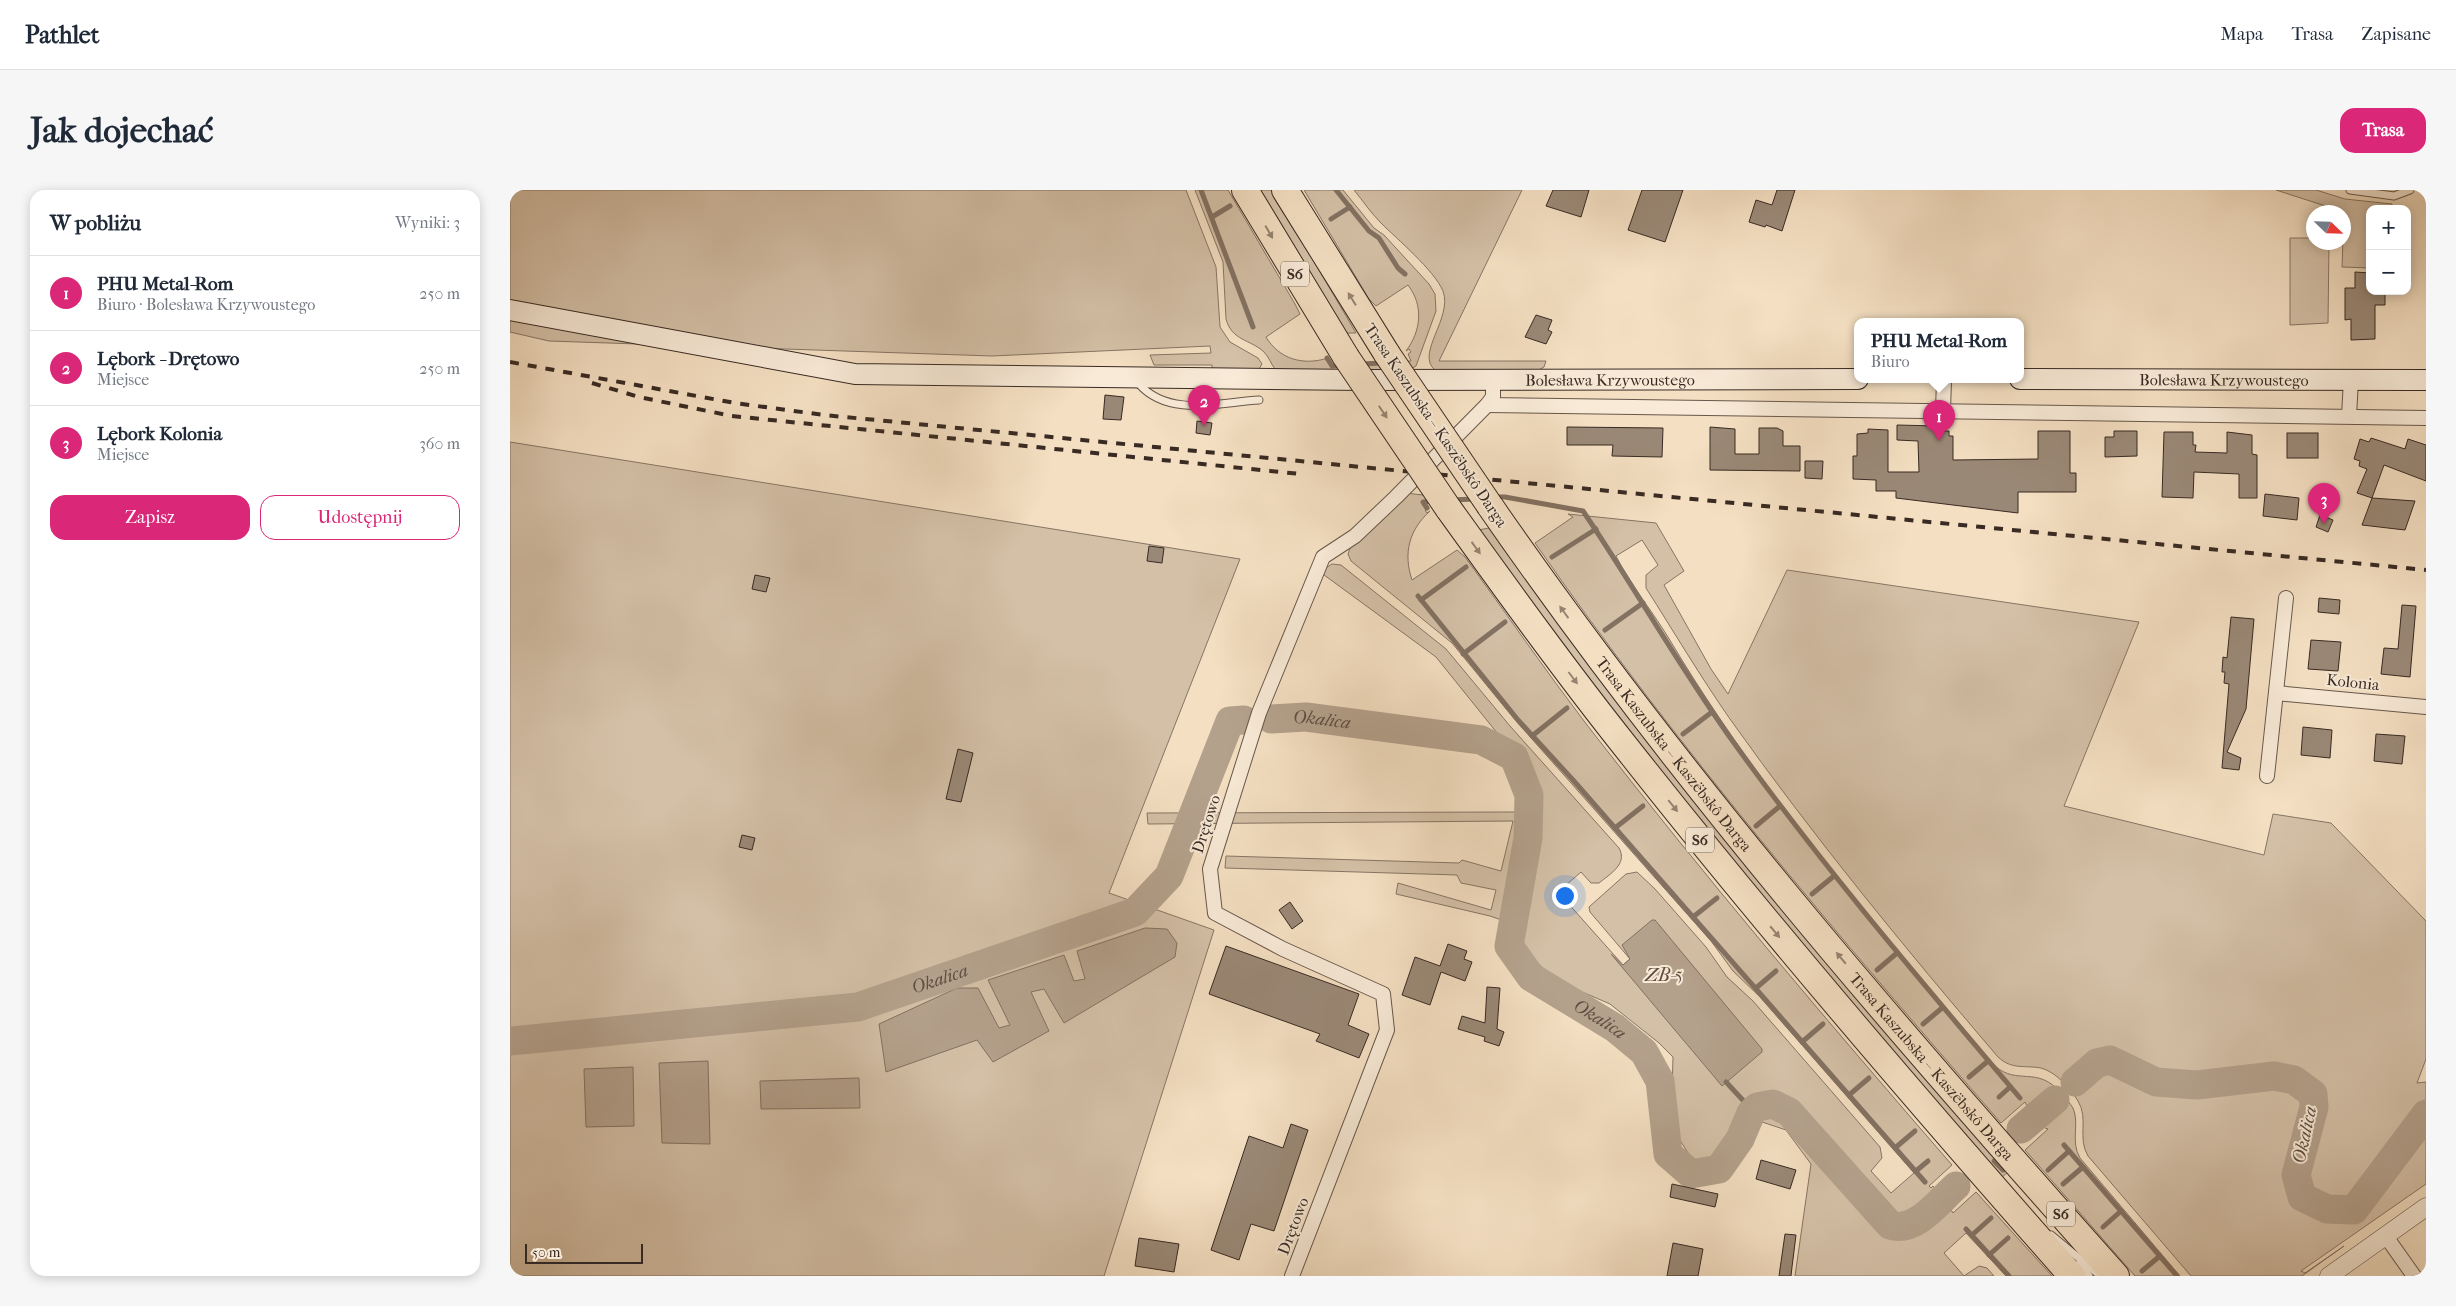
<!DOCTYPE html>
<html lang="pl">
<meta charset="utf-8">
<style>
:root{--surface:#fff;--page:#f6f6f7;--text:#1f2937;--muted:#747a83;--line:#e0e1e3;--accent:#db2777}
body{margin:0;font-family:"IM FELL French Canon",serif;background:var(--page);color:var(--text)}
.controls{position:absolute;right:15px;top:15px;display:grid;overflow:hidden;border-radius:10px;box-shadow:0 2px 12px #0003}
.controls button{width:45px;height:45px;display:grid;place-items:center;padding:0;border:0;border-bottom:1px solid var(--line);background:var(--surface);color:var(--text);font:25px sans-serif}
.compass{position:absolute;left:1796px;top:15px;width:45px;height:45px;border-radius:50%;background:var(--surface);box-shadow:0 2px 12px #0003;rotate:113deg}
.scale{position:absolute;left:15px;bottom:12px;width:118px;box-sizing:border-box;padding-left:5px;border:2px solid #392a23;border-top:0;font-size:14px;line-height:18px;white-space:nowrap;color:#392a23;-webkit-text-stroke:4px #f8ead7;paint-order:stroke}
.you{position:absolute;left:1054px;top:705px;width:18px;height:18px;margin:-12px;border:4px solid #fff;border-radius:50%;background:#1a73e8;box-shadow:0 0 0 8px #1a73e833}
.badge{display:grid;place-items:center;width:32px;height:32px;border-radius:50%;background:var(--accent);color:#fff;font-size:16px;font-weight:700}
.pin{position:absolute;translate:-50% -41px;filter:drop-shadow(0 1px 2px #0008)}
.pin::after{content:'';position:absolute;top:26px;width:18px;height:15px;background:inherit;clip-path:polygon(0 0,100% 0,50% 100%)}
.popup{position:absolute;left:1344px;top:128px;width:170px;height:65px;box-sizing:border-box;display:grid;place-content:center;border-radius:10px;background:var(--surface);filter:drop-shadow(0 1px 4px #0005);font-size:16px;white-space:nowrap;color:var(--muted)}
.popup b{font-size:19px;color:var(--text)}
.popup::after{content:'';position:absolute;left:50%;top:100%;margin-left:-10px;border:10px solid transparent;border-top-color:var(--surface)}
.list{margin:0;padding:0;list-style:none}
h2{display:flex;justify-content:space-between;align-items:center;height:65px;margin:0;padding:0 20px;font-size:21px}
h2 small{font-size:16px;font-weight:400;color:var(--muted)}
.list li{display:grid;grid-template-columns:32px 1fr auto;gap:15px;align-items:center;box-sizing:border-box;height:75px;padding:0 20px;border-top:1px solid var(--line)}
.list b{display:block;font-size:19px;white-space:nowrap}
.list p{margin:0;font-size:16px;white-space:nowrap;color:var(--muted)}
.list em{font-size:16px;font-style:normal;color:var(--muted)}
.actions{display:flex;gap:10px;padding:15px 20px}
.actions a{flex:1;padding:11px 0;border:1px solid var(--accent);border-radius:15px;text-align:center;font-size:18px;color:var(--accent)}
.actions .main{background:var(--accent);color:#fff}
.map{position:relative;flex:none;width:1916px;height:1086px;overflow:hidden;border-radius:15px}
header{display:flex;align-items:center;gap:30px;box-sizing:border-box;height:70px;padding:0 25px;background:var(--surface);border-bottom:1px solid var(--line)}
header strong{font-size:24px}
nav{display:flex;gap:28px;margin-inline-start:auto;font-size:18px}
.intro{display:flex;align-items:center;justify-content:space-between;box-sizing:border-box;height:120px;padding:0 30px}
h1{margin:0;font-size:35px}
.button{padding:12px 22px;border-radius:15px;background:var(--accent);color:#fff;font-size:18px;font-weight:700}
main{display:flex;gap:30px;padding:0 30px}
aside{flex:1;background:var(--surface);border-radius:15px;box-shadow:0 2px 12px #0003}
.map>svg:first-child{display:block}
.green{fill:#d4c0a7;stroke:#867565}
.water{fill:#b4a18c;stroke:#837162}
.lines{fill:none;stroke-linecap:round;stroke-linejoin:round}
.stream{stroke:#837162;stroke-width:5}
.river{stroke:#b4a18c;stroke-width:29}
.building{fill:#9a8876;stroke:#392a23}
.service-casing{stroke:#68574b;stroke-width:9}
.minor-casing{stroke:#68574b;stroke-width:16}
.tertiary-casing{stroke:#68574b;stroke-width:19}
.secondary-casing{stroke:#392a23;stroke-width:22}
.motorway-casing{stroke:#392a23;stroke-width:28}
.service{stroke:#f8ead7;stroke-width:7}
.minor{stroke:#f8ead7;stroke-width:14}
.tertiary{stroke:#f8ead7;stroke-width:18}
.secondary{stroke:#f8ead7;stroke-width:20}
.motorway{stroke:#f4dfc2;stroke-width:26}
.rail{stroke:#392a23;stroke-width:4;stroke-dasharray:9 9;stroke-linecap:butt}
.motorway-bridge-casing{stroke:#392a23;stroke-width:28;stroke-linecap:butt}
.motorway-bridge{stroke:#f4dfc2;stroke-width:26}
.oneway{fill:#968472}
.labels{text-anchor:middle;dominant-baseline:central;stroke-width:4;stroke-linejoin:round;paint-order:stroke}
.shield{fill:#f8ead7;stroke:#726459;stroke-width:1}
.shield-label{font-size:15px;font-weight:bold;fill:#392a23}
.street-label{font-size:16px;fill:#392a23;stroke:#f8ead7}
.water-label{font-size:18px;font-style:italic;fill:#5e4e42;stroke:#f8ead7}
</style>
<header>
<strong>Pathlet</strong>
<nav><a>Mapa</a><a>Trasa</a><a>Zapisane</a></nav>
</header>
<div class="intro"><h1>Jak dojechać</h1><a class="button">Trasa</a></div>
<main>
<aside>
<h2>W pobliżu<small>Wyniki: 3</small></h2>
<ul class="list">
<li><span class="badge">1</span><div><b>PHU Metal-Rom</b><p>Biuro · Bolesława Krzywoustego</p></div><em>250 m</em></li>
<li><span class="badge">2</span><div><b>Lębork - Drętowo</b><p>Miejsce</p></div><em>250 m</em></li>
<li><span class="badge">3</span><div><b>Lębork Kolonia</b><p>Miejsce</p></div><em>360 m</em></li>
</ul>
<div class="actions"><a class="main">Zapisz</a><a>Udostępnij</a></div>
</aside>
<div class="map">
<svg width="1916" height="1086" viewBox="0 0 1916 1086">
<rect width="100%" height="100%" fill="#f4dfc2"/>
<filter id="stains"><feTurbulence type="fractalNoise" baseFrequency=".004" numOctaves="4"/><feColorMatrix values="0 0 0 0 .2 0 0 0 0 .09 0 0 0 0 .02 0 0 0 .5 -.17"/></filter>
<radialGradient id="worn" r=".72"><stop offset=".6" stop-color="#630" stop-opacity="0"/><stop offset="1" stop-color="#630" stop-opacity=".3"/></radialGradient>
<!-- green -->
<g class="green">
<path d="M0 0H676L706 77 710 137 720 152 748 168 752 174 749 179 702 181V175H644L640 165 701 163 700 156 482 166 39 151 0 142Z"/>
<path d="M685 0H718L785 114 790 124 756 147C769 169 793 176 818 168L822 175 901 171 898 164 901 162 899 159 896 161C911 141 914 116 898 95L866 116 859 109 794 0H833L864 38 874 45 919 94 925 104 926 121 906 176 896 182 765 179C761 174 759 167 754 162 740 149 722 151 716 129L713 72Z"/>
<path d="M748 0H762L846 143H835Z"/>
<path d="M844 0H1012L929 171H1036L1034 177 1025 182 925 180C905 164 943 128 933 101 924 80 887 49 871 33 861 23 853 11 844 0Z"/>
<path d="M1766 0H1806L1835 9 1882 14V19H1860V78L1832 77 1834 22Z"/>
<path d="M1780 48H1803L1804 52 1819 53 1818 133 1780 135Z"/>
<path d="M0 252 730 369 599 703 704 740 594 1086H0Z"/>
<path d="M896 303 955 310 915 312 917 318 915 320 917 323 920 321C899 340 893 363 902 390L947 360 955 367C996 423 1035 480 1077 535 1194 686 1317 831 1442 975L1419 996 1421 998 1423 996 1428 1003 1439 993 1446 996 1448 1003 1437 1013 1443 1023 1466 1002 1542 1086H1496L1456 1043 1434 1063 1454 1086 1469 1076 1477 1078 1484 1086H1285L1301 974 1276 940 1246 930 1239 938 1233 933 1196 976 1180 966 1161 936 1163 867 1149 853 1100 814 1047 791 1012 759 1006 735 980 726 886 704 888 693 981 720 986 700 951 693 947 685 715 678 716 666 949 673 952 670 991 681 1003 631 638 634 637 623 1006 622 1009 611 1020 615 1018 607 997 582 1000 559 926 467 810 382 822 374 831 375 936 459 1000 536 1109 658C1118 674 1100 684 1089 693H1081L1071 682 1048 702 1113 775 1120 769 1080 722 1079 717 1116 684 1127 682 1145 699 1196 757 1217 787 1243 811 1370 957 1372 968 1361 981 1381 1003 1404 983 1250 807 1223 781 1201 751 1006 531 942 453 841 371 838 364 842 353Z"/>
<path d="M1058 324 1146 333 1174 381 1154 395 1201 479 1218 504 1277 380 1629 432 1554 616 1754 665 1763 624 1821 633 1916 731V869L1907 893 1916 892V994L1791 1081 1795 1083 1834 1056 1792 1086H1681L1578 966C1567 948 1579 929 1568 911 1560 898 1546 882 1531 878 1514 875 1502 880 1488 867 1394 757 1303 646 1220 529 1190 486 1164 442 1136 398V385L1148 375 1132 350 1106 366C1121 396 1144 423 1161 452 1222 554 1295 648 1370 740 1408 785 1444 833 1485 876 1508 896 1527 875 1551 903 1555 908 1560 913 1563 918 1570 934 1560 951 1570 968L1670 1086H1625L1515 960 1538 939 1535 938 1529 932 1517 942 1511 939 1509 932 1520 922 1515 912 1491 933C1328 746 1167 557 1025 353L1063 327Z"/>
<path d="M979 338 1063 454 1498 982 1491 988 1276 737 1091 506 968 340Z"/>
</g>
<!-- water -->
<g class="water">
<path d="M1142 730H1145L1252 859V862L1212 896 1101 764 1113 775 1120 769 1112 755Z"/>
<path d="M635 738 657 739 667 753 665 767 554 833 534 799 521 802 539 841 483 872 467 850 376 882 369 834 447 798H468L489 838 500 835 478 790 554 765 564 791 575 789 567 761Z"/>
<path d="M198 871 200 954 152 953 149 873Z"/>
<path d="M123 877 124 936 76 937 74 879Z"/>
<path d="M349 888 350 918 251 919 250 891Z"/>
</g>
<g class="lines">
<!-- stream -->
<g class="stream">
<path d="M691 0 743 137"/>
<path d="M826 0 859 41 869 48 888 78 895 84"/>
<path d="M702 27 720 16"/>
<path d="M821 29 840 17"/>
<path d="M817 168 822 176 831 175"/>
<path d="M850 174 874 173"/>
<path d="M984 307H995L1073 321C1123 395 1167 473 1219 546 1309 672 1410 790 1510 908"/>
<path d="M941 310 965 309"/>
<path d="M917 318 913 312 923 311"/>
<path d="M1042 367 1086 339"/>
<path d="M908 406 1008 530 1063 590 1415 992"/>
<path d="M911 410 956 377"/>
<path d="M1095 440 1133 413"/>
<path d="M953 464 995 432"/>
<path d="M1173 544 1202 522"/>
<path d="M1022 546 1057 518"/>
<path d="M1246 636 1270 616"/>
<path d="M1105 638 1133 616"/>
<path d="M1302 704 1324 686"/>
<path d="M1183 727 1207 708"/>
<path d="M1367 780 1387 763"/>
<path d="M1246 798 1266 781"/>
<path d="M1413 834 1432 818"/>
<path d="M1292 852 1313 834"/>
<path d="M1459 887 1478 871"/>
<path d="M1216 892 1243 921"/>
<path d="M1339 905 1359 888"/>
<path d="M1489 907 1500 897"/>
<path d="M1554 955 1667 1086"/>
<path d="M1385 958 1405 941"/>
<path d="M1484 971 1493 980"/>
<path d="M1538 980 1559 961"/>
<path d="M1406 981 1418 971"/>
<path d="M1553 994 1573 977"/>
<path d="M1593 1037 1611 1021"/>
<path d="M1456 1039 1499 1086"/>
<path d="M1462 1045 1481 1028"/>
<path d="M1479 1065 1498 1048"/>
<path d="M1632 1081 1650 1066"/>
</g>
<!-- river -->
<g class="river">
<path id="s1" d="M761 529 796 527 971 550 1004 567 1019 605 1018 648 999 756 1021 787 1105 838 1134 862 1150 891 1158 964 1181 984 1209 979 1230 949 1241 923 1247 917 1263 914 1279 922 1380 1035C1405 1044 1429 1011 1446 996"/>
<path id="s2" d="M0 851 348 817 625 722 659 686 720 531 734 530"/>
<path d="M1565 892 1587 873 1600 870 1646 892 1687 895 1764 886 1784 890 1803 904 1804 917 1786 985 1792 1007 1817 1019 1844 1020 1916 924"/>
<path d="M1511 939 1545 910"/>
</g>
</g>
<!-- building -->
<g class="building">
<path d="M1043 0H1079L1071 27 1036 16Z"/>
<path d="M1132 0H1173L1155 52 1118 40Z"/>
<path d="M1267 0H1285L1272 41 1256 35 1255 37 1239 32 1246 10 1262 15Z"/>
<path d="M1845 82 1860 83V101H1875V115H1865V149L1841 150V129L1835 130V98H1845Z"/>
<path d="M1026 125 1042 130 1038 140 1042 142 1036 154 1015 147Z"/>
<path d="M595 205 614 207 611 230 593 229Z"/>
<path d="M687 231 702 233 700 245 686 243Z"/>
<path d="M1387 235 1427 236V241H1439V246H1443V270L1528 269V241H1560V283H1566V302H1508V323L1386 308V301H1366V290L1343 289V266H1347V244L1358 243V239L1378 240V282H1409L1408 251 1387 250Z"/>
<path d="M1057 237 1153 238 1152 267 1102 266 1103 255H1057Z"/>
<path d="M1200 237 1225 239V264H1249V238H1267L1273 241V256H1290V281L1200 280Z"/>
<path d="M1604 241H1627V266L1595 267V247H1604Z"/>
<path d="M1654 242H1683V255H1686L1685 262 1717 263V242L1742 245V264L1747 265V308H1729V284L1684 282 1683 308 1652 307Z"/>
<rect x="1777" y="243" width="31" height="25"/>
<path d="M1861 248 1895 259 1898 249 1916 255V291L1874 275 1862 308 1847 303 1857 279 1849 276 1850 271 1844 269 1850 249 1859 252Z"/>
<path d="M1295 271H1313L1312 289 1295 288Z"/>
<path d="M1755 304 1789 308 1787 330 1753 326Z"/>
<path d="M1862 308 1905 311 1895 340 1852 335Z"/>
<path d="M1810 325 1823 330 1818 342 1806 337Z"/>
<path d="M639 356 654 358 652 373 637 371Z"/>
<path d="M245 385 260 388 256 402 242 399Z"/>
<path d="M1809 408 1830 410 1829 424 1808 422Z"/>
<path d="M1892 415 1906 416 1900 487 1871 484 1874 458 1888 459Z"/>
<path d="M1721 427 1744 429 1736 519 1717 562 1731 568 1729 580 1712 578 1719 494 1714 493 1715 482H1712L1713 467 1717 468Z"/>
<path d="M1801 450 1831 452 1828 481 1798 479Z"/>
<path d="M1793 537 1822 540 1820 568 1791 565Z"/>
<path d="M1866 544 1895 546 1892 574 1864 571Z"/>
<path d="M448 559 463 563 451 612 436 609Z"/>
<path d="M232 645 245 648 242 660 229 657Z"/>
<path d="M780 712 793 731 782 739 769 720Z"/>
<path d="M938 754 957 761 954 769 962 772 955 791 931 782 920 815 892 805 905 767 930 776Z"/>
<path d="M716 756 849 804 838 835 859 844 849 868 806 851 810 844 699 804Z"/>
<path d="M977 797 990 798 987 839 994 842 989 856 974 851 975 847 948 839 952 826 975 833Z"/>
<path d="M781 934 798 940 764 1041 741 1034 729 1070 701 1060 739 946 773 958Z"/>
<path d="M1251 970 1286 980 1280 999 1246 989Z"/>
<path d="M1162 994 1208 1004 1205 1017 1160 1007Z"/>
<path d="M1275 1044 1286 1045 1282 1077 1281 1086H1269Z"/>
<path d="M629 1048 669 1054 664 1082 625 1076Z"/>
<path d="M1163 1053 1193 1059 1188 1086H1157Z"/>
</g>
<g class="lines">
<!-- service casing -->
<g class="service-casing">
<g id="service">
<path d="M1840 0 1884 6 1900 0"/>
<path d="M628 189 629 194C659 228 711 212 749 210"/>
<path d="M1541 1045 1587 1083"/>
<path d="M1570 1072 1579 1086"/>
</g>
</g>
<!-- minor casing -->
<g class="minor-casing">
<g id="minor">
<path d="M977 215 1916 228"/>
<path d="M1433 220 1434 190"/>
<path d="M1839 226 1841 190"/>
<path d="M1766 503 1916 517"/>
<path d="M1757 586 1776 408"/>
<path d="M1875 1045 1904 1086"/>
<path d="M782 1086 877 840 873 804 773 759 705 723 700 679 749 523 813 367 845 346 886 307 977 215 983 207V190"/>
</g>
</g>
<!-- tertiary casing -->
<g class="tertiary-casing">
<path id="tertiary" d="M1819 1086 1916 1017"/>
</g>
<!-- secondary casing -->
<g class="secondary-casing">
<g id="secondary">
<path id="s3" d="M0 120 345 184 852 190 1348 189"/>
<path id="s4" d="M1510 189 1916 190"/>
</g>
</g>
<!-- motorway casing -->
<g class="motorway-casing">
<g id="motorway">
<path d="M735 0 836 167"/>
<path d="M775 0 877 164"/>
<path id="s5" d="M980 316C1168 588 1386 839 1606 1086"/>
<path d="M938 318C997 400 1056 482 1119 561 1261 741 1410 914 1562 1086"/>
</g>
</g>
<!-- service -->
<use href="#service" class="service"/>
<!-- minor -->
<use href="#minor" class="minor"/>
<!-- tertiary -->
<use href="#tertiary" class="tertiary"/>
<!-- secondary -->
<use href="#secondary" class="secondary"/>
<!-- motorway -->
<use href="#motorway" class="motorway"/>
<!-- rail -->
<g class="rail">
<path d="M0 172 225 213 314 225 1916 380"/>
<path d="M82 193 129 207 222 226 790 284"/>
</g>
<!-- motorway-bridge casing -->
<g class="motorway-bridge-casing">
<g id="motorway-bridge">
<path d="M877 164 980 316"/>
<path d="M836 167 938 318"/>
</g>
</g>
<!-- motorway-bridge -->
<use href="#motorway-bridge" class="motorway-bridge"/>
</g>
<!-- one-way arrows -->
<defs><path id="oneway-solid" d="M-6-.8H1V-3.2L6.5 0L1 3.2V.8H-6Z" transform="scale(1.25)"/></defs>
<g class="oneway">
<use href="#oneway-solid" transform="translate(759 42) rotate(60)"/>
<use href="#oneway-solid" transform="translate(842 109) rotate(-122)"/>
<use href="#oneway-solid" transform="translate(873 222) rotate(56)"/>
<use href="#oneway-solid" transform="translate(966 358) rotate(54)"/>
<use href="#oneway-solid" transform="translate(1054 422) rotate(-126)"/>
<use href="#oneway-solid" transform="translate(1063 488) rotate(53)"/>
<use href="#oneway-solid" transform="translate(1163 616) rotate(51)"/>
<use href="#oneway-solid" transform="translate(1265 742) rotate(50)"/>
<use href="#oneway-solid" transform="translate(1331 768) rotate(-130)"/>
</g>
<g class="labels">
<!-- shield labels -->
<g class="shield">
<rect x="771" y="71.5" width="28" height="25" rx="4"/>
<rect x="1176" y="637.5" width="28" height="25" rx="4"/>
<rect x="1537" y="1011.5" width="28" height="25" rx="4"/>
</g>
<g class="shield-label">
<text x="785" y="84">S6</text>
<text x="1190" y="650">S6</text>
<text x="1551" y="1024">S6</text>
</g>
<!-- street labels -->
<g class="street-label">
<text stroke="none"><textPath href="#s3" startOffset="1106">Bolesława Krzywoustego</textPath></text>
<text stroke="none"><textPath href="#s4" startOffset="204">Bolesława Krzywoustego</textPath></text>
<text transform="translate(926 235) rotate(56)">Trasa Kaszubska – Kaszëbskô Darga</text>
<text transform="translate(1843 492) rotate(6)">Kolonia</text>
<text stroke="none"><textPath href="#s5" startOffset="309">Trasa Kaszubska – Kaszëbskô Darga</textPath></text>
<text transform="translate(696 634) rotate(-72)">Drętowo</text>
<text stroke="none"><textPath href="#s5" startOffset="714">Trasa Kaszubska – Kaszëbskô Darga</textPath></text>
<text transform="translate(783 1036) rotate(-69)">Drętowo</text>
</g>
<!-- water labels -->
<g class="water-label">
<text stroke="none"><textPath href="#s1" startOffset="51">Okalica</textPath></text>
<text x="1154" y="785">ZB-5</text>
<text stroke="none"><textPath href="#s2" startOffset="436">Okalica</textPath></text>
<text stroke="none"><textPath href="#s1" startOffset="561">Okalica</textPath></text>
<text transform="translate(1795 945) rotate(-78)">Okalica</text>
</g>
</g>
<rect width="100%" height="100%" filter="url(#stains)"/>
<rect width="100%" height="100%" fill="url(#worn)"/>
</svg>
<div class="controls">
<button>+</button>
<button>−</button>
</div>
<svg class="compass" viewBox="-18 -18 36 36"><path d="M0-13l5 13h-10z" fill="#e53935"/><path d="M0 13l5-13h-10z" fill="#747a83"/></svg>
<div class="scale">50 m</div>
<div class="you"></div>
<div class="pin badge" style="left:1429px;top:251px">1</div>
<div class="popup"><b>PHU Metal-Rom</b>Biuro</div>
<div class="pin badge" style="left:694px;top:236px">2</div>
<div class="pin badge" style="left:1814px;top:334px">3</div>
</div>
</main>
